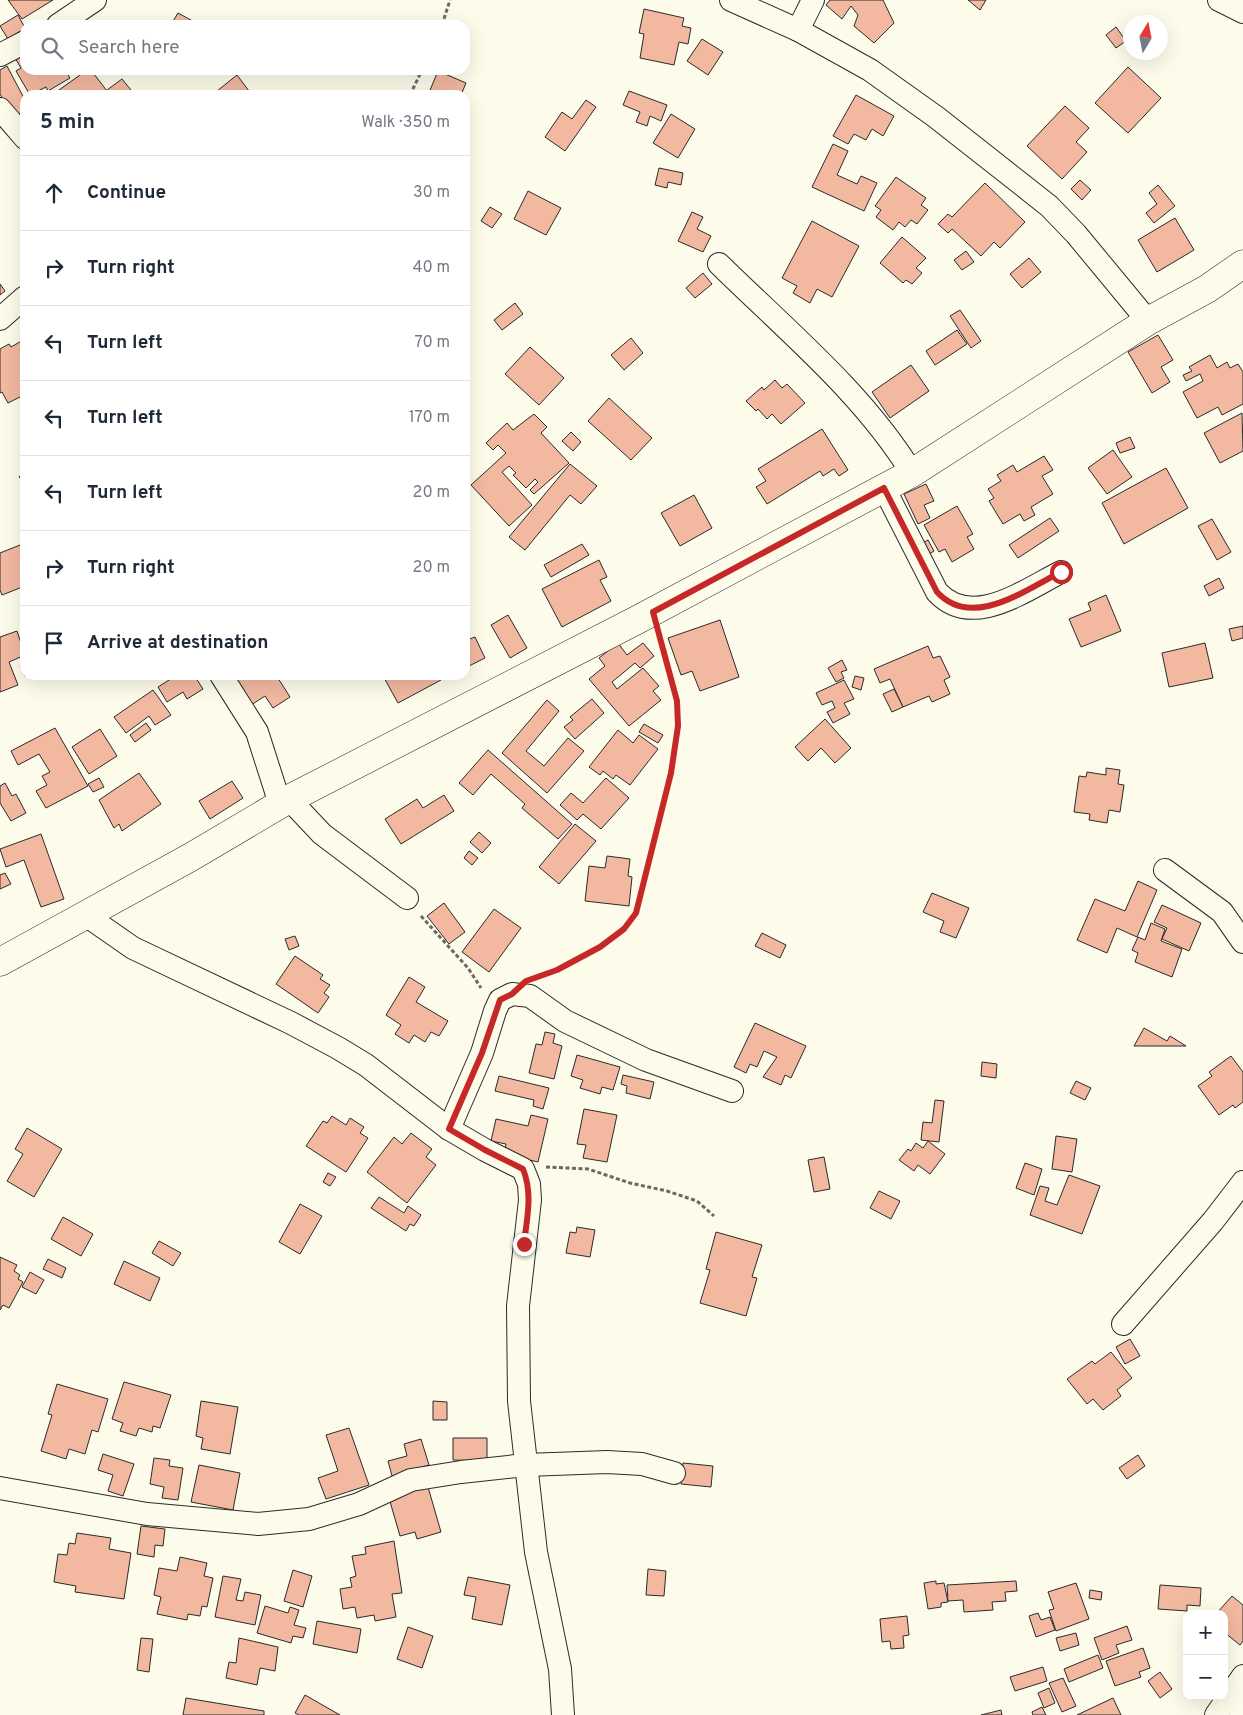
<!DOCTYPE html>
<meta charset="utf-8">
<style>
:root{--surface:#fff;--page:#f2f2f3;--text:#1f2937;--muted:#747a83;--line:#e0e1e3}
body{margin:0;font-family:Overpass,sans-serif;background:var(--page);color:var(--text)}
.controls{position:absolute;right:15px;bottom:15px;display:grid;overflow:hidden;border-radius:10px;box-shadow:0 5px 20px #0002}
.controls button{width:45px;height:45px;display:grid;place-items:center;padding:0;border:0;border-bottom:1px solid var(--line);background:var(--surface);color:var(--text);font:25px sans-serif}
.compass{position:absolute;left:1123px;top:15px;width:45px;height:45px;border-radius:50%;background:var(--surface);box-shadow:0 5px 20px #0002;rotate:10deg}
.stop{position:absolute;width:15px;height:15px;margin:-11px;border:4px solid #c62828;border-radius:50%;background:#fff}
.stop.end{background:#c62828;border-color:#fff;box-shadow:0 1px 5px #0008}
.list{margin:0;padding:0;list-style:none}
h2{display:flex;justify-content:space-between;align-items:center;height:65px;margin:0;padding:0 20px;font-size:21px}
h2 small{font-size:16px;font-weight:400;color:var(--muted)}
.list li{display:grid;grid-template-columns:32px 1fr auto;gap:15px;align-items:center;box-sizing:border-box;height:75px;padding:0 20px;border-top:1px solid var(--line)}
.list b{display:block;font-size:19px;white-space:nowrap}
.list em{font-size:16px;font-style:normal;color:var(--muted)}
.icon{flex:none;width:28px;height:28px;fill:none;stroke:currentColor;stroke-width:2;stroke-linecap:round;stroke-linejoin:round}
.map{position:relative;flex:none;width:1243px;height:1715px;overflow:hidden}
.search{position:absolute;background:var(--surface);box-shadow:0 5px 20px #0002;left:20px;top:20px;width:450px;height:55px;display:flex;align-items:center;gap:12px;box-sizing:border-box;padding:0 18px;border-radius:15px;color:var(--muted);font-size:19px}
.panel{position:absolute;background:var(--surface);box-shadow:0 5px 20px #0002;left:20px;top:90px;width:450px;height:590px;border-radius:15px}
.map>svg:first-child{display:block}
.building{fill:#f2b8a0;stroke:#2b2b2b}
.lines{fill:none;stroke-linecap:round;stroke-linejoin:round}
.street-casing{stroke:#2b2b2b;stroke-width:24}
.secondary-casing{stroke:#2b2b2b;stroke-width:29}
.path{stroke:#6a6964;stroke-width:3;stroke-dasharray:4 2.5;stroke-linecap:butt}
.street{stroke:#fdfbea;stroke-width:22}
.secondary{stroke:#fdfbea;stroke-width:28}
.route{stroke:#c62828;stroke-width:6}
</style>
<div class="map">
<svg width="1243" height="1715" viewBox="0 0 1243 1715">
<rect width="100%" height="100%" fill="#fdfbea"/>
<!-- building -->
<g class="building">
<path d="M8 0H53L22 19Z"/>
<path d="M830 0H883L894 23 874 43 854 26 858 15 851 6 842 19 826 5Z"/>
<path d="M968 0H986L980 10Z"/>
<path d="M644 9 684 18 682 26 691 28 688 44 679 42 674 65 640 58 644 34 639 33Z"/>
<path d="M178 13 200 25 172 23Z"/>
<path d="M18 15 25 28 8 39 0 26Z"/>
<path d="M1116 27 1126 41 1116 48 1106 35Z"/>
<path d="M702 39 723 52 708 75 687 61Z"/>
<path d="M25 50V70H71L66 72 70 78 48 91 46 87 30 95 16 71 21 68 14 56Z"/>
<path d="M7 66 25 100V111L12 117 0 94V70Z"/>
<path d="M1128 67 1161 98 1128 133 1095 103Z"/>
<path d="M87 70H91L107 91 101 95H52Z"/>
<path d="M438 71 466 83 461 95H428Z"/>
<path d="M237 75 252 95H212Z"/>
<path d="M122 79 131 90 125 95H111L107 90Z"/>
<path d="M629 91 667 105 661 121 650 116 647 126 636 122 640 112 623 105Z"/>
<path d="M856 95 894 116 883 136 872 129 866 140 854 134 848 144 833 136Z"/>
<path d="M586 100 596 107 565 151 545 137 562 112 572 119Z"/>
<path d="M1065 106 1089 128 1076 142 1087 152 1062 179 1027 146Z"/>
<path d="M671 114 695 129 678 158 653 143Z"/>
<path d="M833 144 848 151 837 175 857 184 861 176 877 183 864 211 812 187Z"/>
<path d="M659 168 683 173 681 185 668 182 667 188 655 185Z"/>
<path d="M896 177 926 198 921 205 928 210 917 224 911 220 905 227 899 222 893 230 876 217 881 210 875 206Z"/>
<path d="M1080 180 1091 190 1082 200 1071 189Z"/>
<path d="M985 183 1025 222 1000 248 994 242 981 256 952 229 948 233 938 224 948 214 952 217Z"/>
<path d="M1158 185 1175 206 1154 223 1146 213 1157 204 1149 193Z"/>
<path d="M528 191 561 208 546 235 514 219Z"/>
<path d="M490 207 502 214 492 228 481 221Z"/>
<path d="M692 212 703 217 697 229 711 236 703 252 678 241Z"/>
<path d="M1175 218 1194 250 1157 272 1138 240Z"/>
<path d="M812 221 859 246 832 297 817 289 810 303 793 293 797 286 782 278Z"/>
<path d="M902 237 926 258 916 268 922 273 912 284 906 280 903 283 880 263Z"/>
<path d="M966 251 974 262 962 270 954 260Z"/>
<path d="M1029 258 1041 272 1022 288 1010 274Z"/>
<path d="M703 273 712 284 695 298 686 288Z"/>
<path d="M0 284 5 291 0 295Z"/>
<path d="M515 303 523 314 502 330 494 320Z"/>
<path d="M960 310 981 341 971 348 950 316Z"/>
<path d="M957 330 967 344 935 365 926 351Z"/>
<path d="M1158 335 1173 360 1161 367 1170 382 1152 393 1128 352Z"/>
<path d="M631 338 643 353 624 370 611 355Z"/>
<path d="M25 339V389L22 391 24 395 8 403 2 392 0 393V349L9 344 11 347Z"/>
<path d="M530 347 564 378 539 405 505 374Z"/>
<path d="M1210 355 1217 368 1227 362 1230 368 1238 364 1243 372V404L1222 415 1218 407 1197 418 1183 392 1203 381 1200 374 1186 381 1183 375 1192 371 1189 367Z"/>
<path d="M911 365 929 391 890 418 872 392Z"/>
<path d="M775 380 782 388 787 384 805 403 781 424 772 414 767 419 758 409 756 411 746 401 762 387 764 390Z"/>
<path d="M609 398 652 438 631 460 588 421Z"/>
<path d="M1242 413 1243 451 1220 463 1204 433Z"/>
<path d="M534 414 547 427 541 433 569 463 534 494 530 490 538 482 535 479 526 488 513 475 516 473 509 466 502 472 532 505 509 526 471 485 506 453 498 445 493 450 486 443 507 423 513 430Z"/>
<path d="M822 429 848 470 839 476 834 469 823 476 820 471 767 504 756 487 766 481 758 469Z"/>
<path d="M571 432 581 442 573 451 562 441Z"/>
<path d="M1130 437 1135 448 1120 453 1116 443Z"/>
<path d="M1113 450 1132 477 1107 494 1088 468Z"/>
<path d="M1044 456 1053 470 1042 476 1053 494 1031 507 1035 515 1024 521 1020 514 1003 524 989 501 994 498 988 489 1001 481 997 475 1013 465 1017 472Z"/>
<path d="M570 464 597 486 581 504 570 495 525 550 509 537Z"/>
<path d="M1166 468 1188 508 1124 544 1102 503Z"/>
<path d="M25 470V482L19 477Z"/>
<path d="M926 484 934 501 924 505 930 518 918 524 904 494Z"/>
<path d="M694 495 712 528 680 546 661 513Z"/>
<path d="M957 506 973 534 967 537 974 549 952 562 945 549 939 552 924 525Z"/>
<path d="M1050 518 1059 531 1018 558 1009 545Z"/>
<path d="M1212 519 1231 552 1217 560 1198 526Z"/>
<path d="M928 540 934 551 926 556 919 545Z"/>
<path d="M25 543V586L2 595 0 590V553Z"/>
<path d="M582 544 589 555 551 577 544 565Z"/>
<path d="M599 560 607 577 600 580 611 601 562 627 542 589Z"/>
<path d="M1219 578 1224 588 1209 596 1204 586Z"/>
<path d="M1106 595 1121 631 1081 647 1069 619 1091 610 1088 603Z"/>
<path d="M508 615 527 648 510 658 491 625Z"/>
<path d="M720 620 739 677 700 691 692 671 681 675 668 638Z"/>
<path d="M1243 626V638L1232 641 1229 629Z"/>
<path d="M17 631 25 655 9 662 18 685 0 692V637Z"/>
<path d="M475 637 485 658 465 668V641Z"/>
<path d="M618 643 627 655 643 643 654 656 640 668 635 663 612 682 617 689 643 668 659 686 653 691 661 700 629 726 589 679 605 666 599 658Z"/>
<path d="M1205 643 1213 678 1169 687 1162 653Z"/>
<path d="M928 646 933 658 940 656 950 677 944 680 950 694 932 702 929 696 903 707 890 679 880 683 874 669Z"/>
<path d="M842 660 847 670 841 672 844 678 836 682 828 668Z"/>
<path d="M25 663V675H28L25 676 20 665Z"/>
<path d="M177 675H194L203 689 187 699 183 692 167 702 158 687Z"/>
<path d="M239 675H276L290 697 273 708 265 696 248 707 231 680Z"/>
<path d="M385 675H438L441 680 398 703 383 676Z"/>
<path d="M855 676 864 678 861 690 852 687Z"/>
<path d="M844 680 854 699 844 703 850 714 833 723 827 712 835 708 832 701 822 705 816 693Z"/>
<path d="M894 689 903 707 892 712 883 694Z"/>
<path d="M153 690 171 715 155 725 149 716 126 733 114 717Z"/>
<path d="M592 699 604 713 575 739 564 727 573 720 570 717Z"/>
<path d="M547 700 559 711 526 751 544 766 568 738 584 751 547 793 502 753Z"/>
<path d="M825 719 851 748 835 763 821 748 808 761 795 747Z"/>
<path d="M146 723 151 730 135 742 130 735Z"/>
<path d="M644 724 663 735 658 743 639 732Z"/>
<path d="M55 728 88 786 46 808 36 791 47 785 42 776 50 772 39 754 18 765 11 751Z"/>
<path d="M100 729 117 756 89 774 72 747Z"/>
<path d="M618 730 633 743 639 735 658 749 630 785 616 775 613 779 603 771 600 775 589 767Z"/>
<path d="M488 750 572 824 558 839 522 808 525 804 491 774 473 795 459 783Z"/>
<path d="M1106 768 1120 770 1118 784 1124 785 1120 812 1109 810 1107 823 1089 820 1090 814 1074 812 1079 776 1086 777 1087 772 1106 775Z"/>
<path d="M139 773 161 804 122 831 119 824 114 828 99 800Z"/>
<path d="M99 778 104 787 93 792 88 784Z"/>
<path d="M606 778 629 798 601 829 583 814 577 820 560 805 571 793 583 803Z"/>
<path d="M232 781 243 798 210 819 199 801Z"/>
<path d="M5 783 12 796 16 794 26 813 11 821 0 803V786Z"/>
<path d="M444 795 454 811 401 844 385 819 417 799 423 808Z"/>
<path d="M575 824 596 841 559 884 539 867Z"/>
<path d="M479 832 491 843 482 853 470 842Z"/>
<path d="M41 834 64 899 41 907 24 860 6 867 0 849Z"/>
<path d="M469 851 478 858 472 865 464 858Z"/>
<path d="M607 856 630 859 628 876 632 877 629 906 585 901 589 866 605 868Z"/>
<path d="M5 873 11 884 0 889V875Z"/>
<path d="M1138 881 1157 890 1137 937 1117 928 1107 953 1077 940 1095 899 1125 911Z"/>
<path d="M932 893 969 908 956 938 940 932 944 921 923 912Z"/>
<path d="M444 903 465 932 449 944 427 916Z"/>
<path d="M1162 905 1201 923 1189 951 1162 939 1167 928 1154 922Z"/>
<path d="M494 909 521 928 489 972 462 952Z"/>
<path d="M1151 923 1165 929 1161 941 1182 949 1172 977 1135 962 1138 953 1132 950 1138 937 1145 940Z"/>
<path d="M762 933 786 945 780 958 755 946Z"/>
<path d="M295 936 299 946 289 950 285 939Z"/>
<path d="M295 956 323 975 320 979 330 985 324 993 329 997 318 1013 276 984Z"/>
<path d="M409 977 425 987 416 1002 448 1021 439 1036 431 1032 425 1042 414 1035 409 1043 395 1034 401 1025 386 1015Z"/>
<path d="M755 1023 806 1046 791 1078 785 1075 781 1085 763 1077 777 1057 764 1051 757 1067 750 1064 746 1073 734 1067Z"/>
<path d="M1144 1028 1167 1041 1170 1036 1186 1046H1134Z"/>
<path d="M545 1032 555 1034 553 1043 562 1046 554 1079 529 1073 536 1044 542 1045Z"/>
<path d="M577 1055 620 1067 613 1090 602 1087 600 1094 580 1088 583 1080 571 1076Z"/>
<path d="M1231 1056 1243 1072V1102L1235 1108 1233 1105 1219 1115 1198 1086 1212 1076 1209 1072Z"/>
<path d="M982 1062 997 1064 996 1078 981 1076Z"/>
<path d="M623 1075 654 1082 650 1099 626 1093 627 1086 621 1084Z"/>
<path d="M499 1076 549 1088 543 1109 533 1106 534 1100 495 1091Z"/>
<path d="M1076 1081 1091 1088 1085 1100 1070 1093Z"/>
<path d="M935 1100 944 1101 939 1142 921 1140 923 1122 932 1123Z"/>
<path d="M584 1109 617 1115 607 1162 583 1158 586 1145 577 1144Z"/>
<path d="M531 1115 548 1119 538 1162 504 1154 506 1144 491 1141 496 1119 528 1126Z"/>
<path d="M332 1116 346 1125 350 1118 364 1127 360 1133 368 1138 346 1172 306 1146 323 1121 327 1123Z"/>
<path d="M27 1128 62 1149 34 1197 7 1181 23 1154 15 1149Z"/>
<path d="M411 1133 432 1149 426 1157 436 1165 407 1203 367 1172 394 1137 402 1144Z"/>
<path d="M1056 1136 1077 1139 1072 1172 1052 1169Z"/>
<path d="M928 1141 945 1154 930 1174 918 1165 914 1171 899 1160 908 1149 911 1151 916 1143 923 1148Z"/>
<path d="M824 1157 830 1189 814 1192 808 1160Z"/>
<path d="M1025 1163 1042 1169 1034 1195 1016 1188Z"/>
<path d="M328 1173 336 1177 330 1186 323 1182Z"/>
<path d="M1069 1175 1100 1186 1082 1234 1030 1215 1040 1186 1049 1188 1045 1201 1057 1205Z"/>
<path d="M879 1191 900 1201 891 1219 870 1208Z"/>
<path d="M379 1197 404 1213 408 1206 421 1215 414 1226 410 1224 406 1231 371 1208Z"/>
<path d="M300 1204 322 1216 300 1254 279 1242Z"/>
<path d="M63 1217 93 1234 81 1256 51 1239Z"/>
<path d="M577 1227 595 1230 590 1257 566 1253 570 1232 576 1233Z"/>
<path d="M716 1232 762 1245 752 1277 757 1278 746 1316 700 1303 710 1270 706 1269Z"/>
<path d="M159 1241 181 1253 173 1266 152 1253Z"/>
<path d="M0 1257 17 1265 14 1271 20 1275 18 1279 23 1282 9 1308 3 1305 0 1310Z"/>
<path d="M48 1259 66 1268 62 1278 43 1269Z"/>
<path d="M124 1261 160 1278 150 1301 114 1284Z"/>
<path d="M30 1272 44 1280 36 1294 22 1287Z"/>
<path d="M1130 1339 1140 1356 1125 1364 1116 1347Z"/>
<path d="M1111 1352 1132 1378 1117 1390 1121 1396 1103 1410 1093 1399 1087 1404 1067 1379 1092 1361 1095 1364Z"/>
<path d="M124 1382 171 1395 160 1428 153 1426 152 1432 139 1428 136 1436 120 1431 123 1423 112 1419Z"/>
<path d="M57 1384 108 1399 98 1432 92 1430 85 1454 69 1449 66 1459 41 1451 52 1415 48 1414Z"/>
<path d="M201 1401 238 1407 230 1454 201 1449 203 1438 196 1436Z"/>
<path d="M433 1401 447 1402V1420H433Z"/>
<path d="M349 1428 369 1485 326 1499 318 1478 338 1471 326 1435Z"/>
<path d="M453 1438H487V1461L453 1460Z"/>
<path d="M421 1439 429 1465 392 1476 388 1461 407 1456 404 1444Z"/>
<path d="M103 1454 134 1464 123 1496 108 1491 113 1475 98 1470Z"/>
<path d="M1138 1455 1145 1466 1127 1479 1119 1468Z"/>
<path d="M154 1458 170 1460 169 1466 183 1468 178 1500 162 1498 164 1487 150 1484Z"/>
<path d="M683 1463 713 1466 711 1487 681 1484Z"/>
<path d="M199 1465 240 1473 233 1510 191 1502Z"/>
<path d="M428 1487 441 1532 417 1539 415 1532 400 1536 389 1498Z"/>
<path d="M141 1526 165 1529 163 1546 155 1545 154 1557 137 1554Z"/>
<path d="M77 1533 111 1538 109 1549 131 1553 124 1599 75 1592 76 1586 54 1582 58 1554 67 1555 69 1543 75 1544Z"/>
<path d="M394 1541 402 1593 392 1594 396 1617 375 1621 374 1615 357 1618 355 1607 343 1609 340 1589 352 1587 350 1578 356 1576 352 1556 366 1554 365 1547Z"/>
<path d="M180 1557 207 1563 204 1576 213 1578 207 1607 202 1606 200 1616 188 1614 187 1620 157 1614 161 1597 154 1595 159 1568 177 1571Z"/>
<path d="M648 1569 666 1571 664 1596 646 1595Z"/>
<path d="M293 1570 312 1576 303 1607 284 1601Z"/>
<path d="M223 1576 241 1579 236 1600 243 1601 245 1592 261 1595 255 1625 215 1617Z"/>
<path d="M468 1577 510 1585 502 1625 472 1619 476 1597 464 1595Z"/>
<path d="M936 1581V1584L944 1583 948 1602 941 1603V1607L928 1609 924 1583Z"/>
<path d="M1016 1581 1017 1591 1005 1592 1006 1601 992 1602 993 1610 964 1612 963 1600 948 1601 947 1585Z"/>
<path d="M1076 1583 1089 1619 1056 1631 1049 1610 1054 1609 1048 1592Z"/>
<path d="M1160 1585 1201 1588 1200 1606 1187 1605V1611L1158 1609Z"/>
<path d="M1090 1590 1102 1592 1101 1600 1089 1598Z"/>
<path d="M1232 1596 1243 1605V1641L1240 1645 1224 1632V1614H1216Z"/>
<path d="M265 1606 288 1613 290 1607 299 1610 294 1625 306 1628 303 1638 293 1636 291 1643 257 1633Z"/>
<path d="M1038 1613 1041 1620 1050 1617 1055 1630 1036 1637 1029 1616Z"/>
<path d="M907 1616 909 1635 903 1636 904 1648 891 1649 890 1641 882 1642 880 1619Z"/>
<path d="M317 1621 361 1629 357 1653 313 1644Z"/>
<path d="M1127 1626 1132 1640 1116 1645 1119 1653 1102 1660 1094 1638Z"/>
<path d="M408 1627 433 1636 422 1668 397 1659Z"/>
<path d="M1076 1633 1079 1645 1060 1651 1056 1638Z"/>
<path d="M141 1638 153 1639 149 1672 137 1670Z"/>
<path d="M239 1638 278 1647 275 1671 260 1668 257 1685 226 1678 229 1662 236 1663Z"/>
<path d="M1143 1648 1150 1668 1139 1672 1141 1677 1115 1686 1106 1661Z"/>
<path d="M1098 1655 1103 1668 1069 1682 1064 1669Z"/>
<path d="M1043 1667 1047 1681 1015 1691 1010 1677Z"/>
<path d="M1160 1672 1172 1689 1160 1698 1148 1681Z"/>
<path d="M1063 1678 1076 1706 1062 1712 1049 1683Z"/>
<path d="M1049 1688 1055 1703 1044 1708 1038 1693Z"/>
<path d="M305 1695 340 1715H299L295 1713Z"/>
<path d="M186 1698 264 1711V1715H183Z"/>
<path d="M1113 1698 1121 1715H1077Z"/>
<path d="M1042 1707 1046 1715H1033L1032 1712Z"/>
<path d="M1001 1710 1002 1715H981Z"/>
</g>
<g class="lines">
<!-- street casing -->
<g class="street-casing">
<g id="street">
<path d="M731 0 798 30 870 70 936 117 1049 206 1076 234 1148 321"/>
<path d="M1219 0 1243 12"/>
<path d="M58 25 95 0"/>
<path d="M798 30 813 0"/>
<path d="M0 55 25 42"/>
<path d="M0 109 25 138"/>
<path d="M719 264C786 330 863 393 912 473"/>
<path d="M0 319 25 297"/>
<path d="M884 488 937 592C972 630 1025 590 1061 572"/>
<path d="M221 675 257 732 280 804"/>
<path d="M289 799 322 834 407 898"/>
<path d="M1165 870 1222 912 1243 942"/>
<path d="M84 914 133 948 291 1023 338 1048 366 1065 449 1129 485 1150 523 1169 529 1184 530 1200 518 1306 519 1401 536 1552 560 1669 563 1715"/>
<path d="M449 1129 482 1053 495 1011 500 1000 512 994 530 996 565 1021 646 1060 732 1091"/>
<path d="M1123 1324 1213 1221 1243 1182"/>
<path d="M0 1488 147 1514 258 1524 309 1519 359 1504 411 1480 461 1472 526 1465 607 1462 642 1464 674 1473"/>
<path d="M1233 1689 1241 1715"/>
<path d="M1216 1715 1243 1676"/>
</g>
</g>
<!-- secondary casing -->
<g class="secondary-casing">
<path id="secondary" d="M0 962 191 857 289 799 637 620 912 473 1148 321 1207 289 1243 264"/>
</g>
<!-- path -->
<g class="path">
<path d="M442 25 450 0"/>
<path d="M410 95 422 70"/>
<path d="M421 916 468 968 481 988"/>
<path d="M542 975C577 964 613 942 636 913L671 773 678 726 677 701 660 636"/>
<path d="M546 1167 588 1169 630 1183 667 1191 697 1201 714 1216"/>
</g>
<!-- street -->
<use href="#street" class="street"/>
<!-- secondary -->
<use href="#secondary" class="secondary"/>
</g>
<g class="lines">
<!-- route -->
<path class="route" d="M524 1244C527 1217 533 1194 523 1169L485 1150 449 1129 482 1053 500 1000 512 994 526 981 557 970 600 947 624 929 636 913 671 773 678 726 677 701 653 612 884 488 937 592C972 630 1025 590 1061 572"/>
</g>
</svg>
<div class="controls">
<button>+</button>
<button>−</button>
</div>
<svg class="compass" viewBox="-18 -18 36 36"><path d="M0-13l5 13h-10z" fill="#e53935"/><path d="M0 13l5-13h-10z" fill="#747a83"/></svg>
<div class="stop" style="left:1061px;top:572px"></div>
<div class="stop end" style="left:524px;top:1244px"></div>
<div class="search"><svg class="icon" aria-label="search" viewBox="0 0 24 24"><circle cx="10" cy="10" r="6"/><path d="M15 15l6 6"/></svg>Search here</div>
<section class="panel">
<h2>5 min<small>Walk · 350 m</small></h2>
<ul class="list">
<li><svg class="icon" aria-label="ahead" viewBox="0 0 24 24"><path d="M12 20V5M6 11l6-6 6 6"/></svg><div><b>Continue</b></div><em>30 m</em></li>
<li><svg class="icon" aria-label="right" viewBox="0 0 24 24"><path d="M7 20v-9h11M14 6l5 5-5 5"/></svg><div><b>Turn right</b></div><em>40 m</em></li>
<li><svg class="icon" aria-label="left" viewBox="0 0 24 24"><path d="M17 20v-9H6M10 6l-5 5 5 5"/></svg><div><b>Turn left</b></div><em>70 m</em></li>
<li><svg class="icon" aria-label="left" viewBox="0 0 24 24"><path d="M17 20v-9H6M10 6l-5 5 5 5"/></svg><div><b>Turn left</b></div><em>170 m</em></li>
<li><svg class="icon" aria-label="left" viewBox="0 0 24 24"><path d="M17 20v-9H6M10 6l-5 5 5 5"/></svg><div><b>Turn left</b></div><em>20 m</em></li>
<li><svg class="icon" aria-label="right" viewBox="0 0 24 24"><path d="M7 20v-9h11M14 6l5 5-5 5"/></svg><div><b>Turn right</b></div><em>20 m</em></li>
<li><svg class="icon" aria-label="arrive" viewBox="0 0 24 24"><path d="M6 21V4h12l-3 4 3 4H6"/></svg><div><b>Arrive at destination</b></div></li>
</ul>
</section>
</div>
